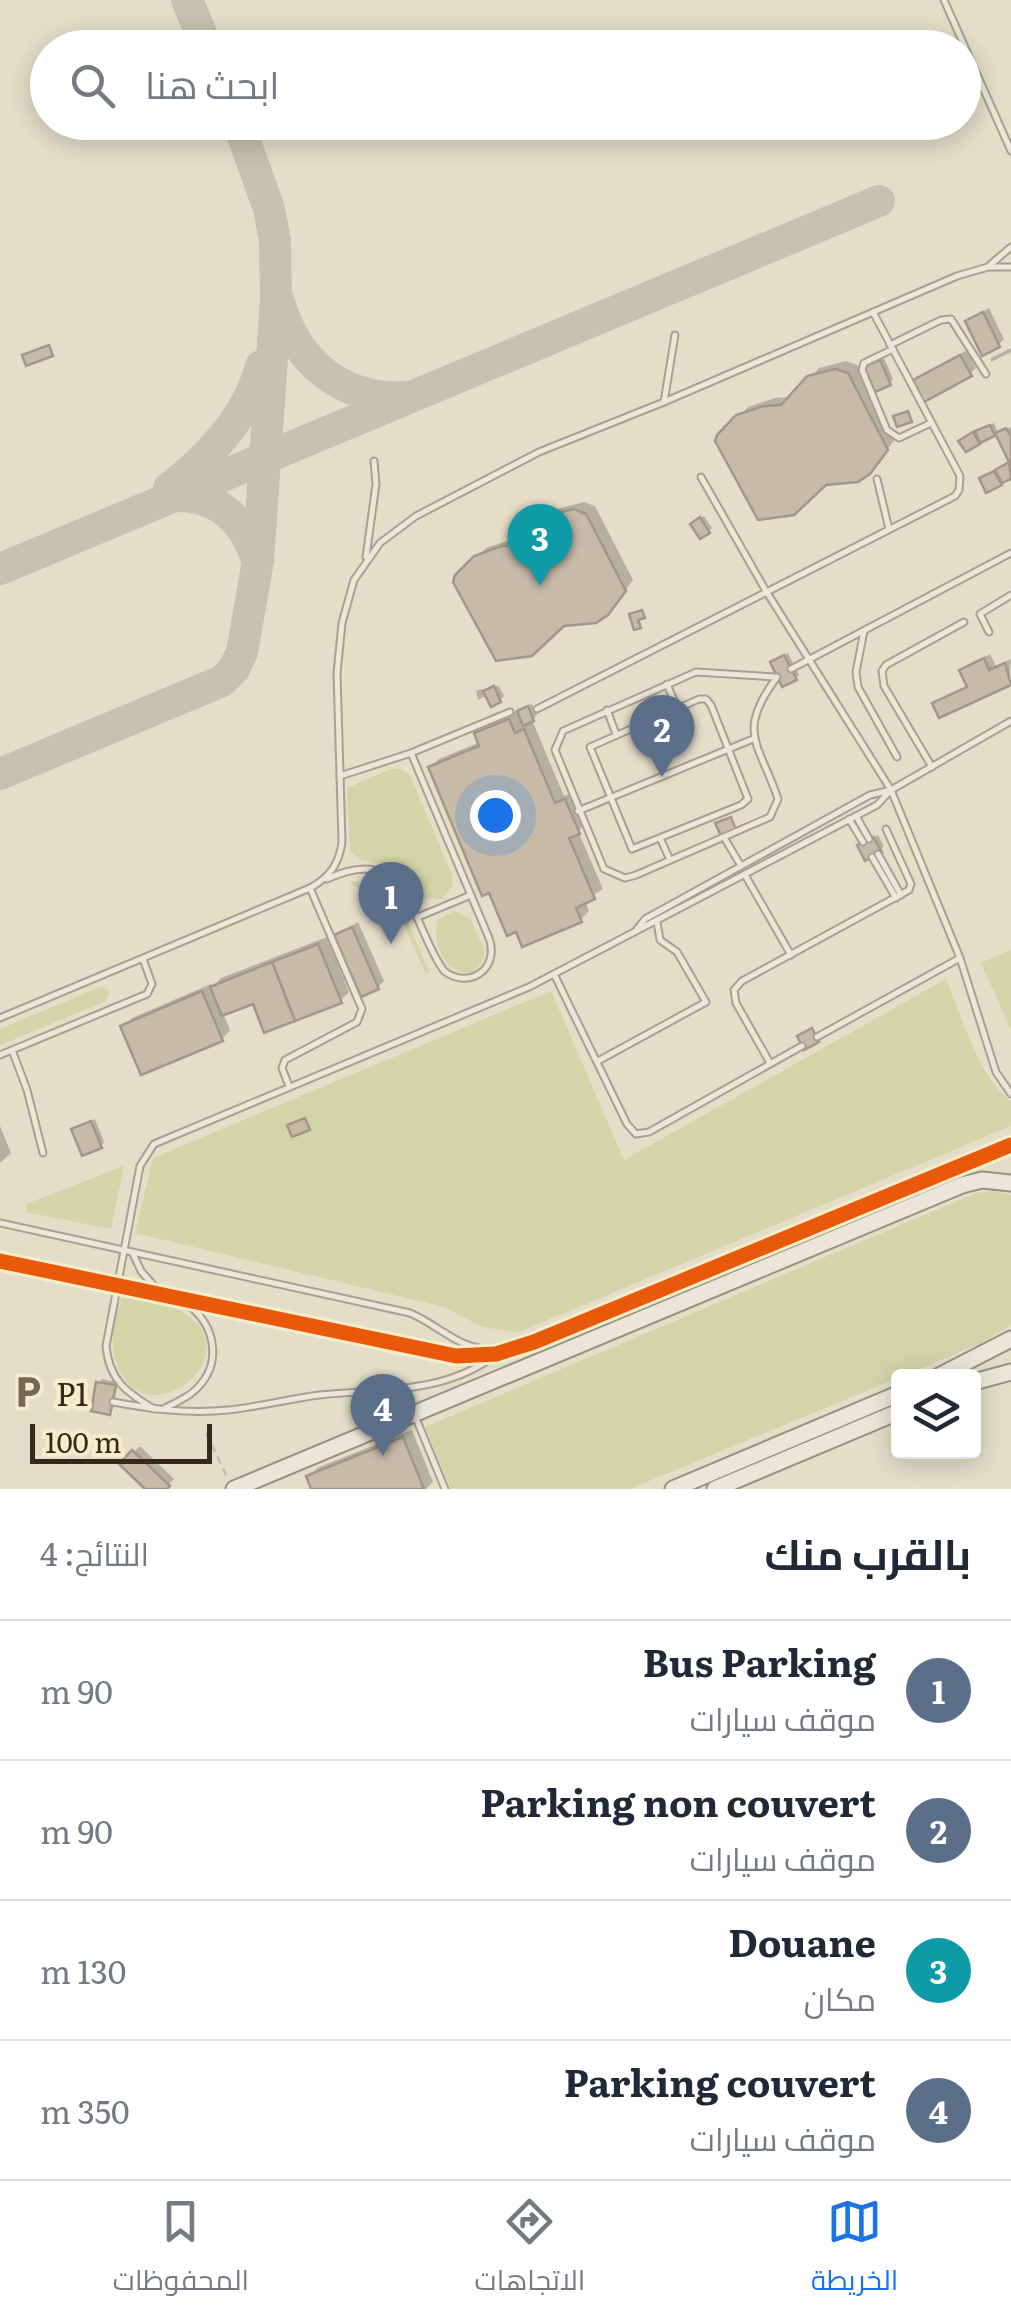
<!DOCTYPE html>
<html lang="ar">
<meta charset="utf-8">
<style>
:root{--surface:#fff;--page:#f6f6f7;--text:#1f2937;--muted:#747a83;--line:#e0e1e3;--accent:#1a73e8}
body{margin:0;font-family:Literata,Cairo,serif;background:var(--page);color:var(--text);direction:rtl}
.controls{position:absolute;right:30px;bottom:30px;display:grid;overflow:hidden;border-radius:10px;box-shadow:0 5px 25px #0003}
.controls button{width:90px;height:90px;display:grid;place-items:center;padding:0;border:0;border-bottom:2px solid var(--line);background:var(--surface);color:var(--text);font:50px sans-serif}
.scale{position:absolute;left:30px;bottom:25px;width:182px;box-sizing:border-box;padding-left:10px;border:5px solid #36291a;border-top:0;font-size:28px;line-height:35px;white-space:nowrap;color:#36291a;-webkit-text-stroke:8px #f7edcb;paint-order:stroke}
.you{position:absolute;left:495px;top:815px;width:35px;height:35px;margin:-25px;border:8px solid #fff;border-radius:50%;background:#1a73e8;box-shadow:0 0 0 15px #1a73e833}
.badge{display:grid;place-items:center;width:65px;height:65px;border-radius:50%;background:var(--accent);color:#fff;font-size:32px;font-weight:700}
.pin{position:absolute;translate:-50% -82px;filter:drop-shadow(0 2px 5px #0008)}
.pin::after{content:'';position:absolute;top:52px;width:35px;height:30px;background:inherit;clip-path:polygon(0 0,100% 0,50% 100%)}
.list{margin:0;padding:0;list-style:none}
h2{display:flex;justify-content:space-between;align-items:center;height:130px;margin:0;padding:0 40px;font-size:42px}
h2 small{font-size:32px;font-weight:400;color:var(--muted)}
.list li{display:grid;grid-template-columns:65px 1fr auto;gap:30px;align-items:center;box-sizing:border-box;height:140px;padding:0 40px;border-top:2px solid var(--line)}
.list b{display:block;font-size:38px;white-space:nowrap}
.list p{margin:0;font-size:32px;white-space:nowrap;color:var(--muted)}
.list em{font-size:32px;font-style:normal;color:var(--muted)}
.icon{flex:none;width:55px;height:55px;fill:none;stroke:currentColor;stroke-width:2;stroke-linecap:round;stroke-linejoin:round}
.map{position:relative;flex:none;width:1011px;height:1489px;overflow:hidden;direction:ltr}
.search{position:absolute;background:var(--surface);box-shadow:0 5px 25px #0003;left:30px;right:30px;top:30px;height:110px;display:flex;align-items:center;gap:25px;box-sizing:border-box;padding:0 35px;border-radius:55px;color:var(--muted);font-size:38px}
.sheet{height:690px;background:var(--surface)}
nav{display:flex;justify-content:space-around;align-items:center;box-sizing:border-box;height:140px;border-top:2px solid var(--line);background:var(--surface);font-size:28px;color:var(--muted)}
nav a{display:grid;justify-items:center;gap:5px}
nav .on{color:var(--accent)}
.map>svg:first-child{display:block}
.green{fill:#d1d5a8}
.shadow{fill:#0003}
.lines{fill:none;stroke-linecap:round;stroke-linejoin:round}
.taxiway{stroke:#c7c1b0;stroke-width:32}
.building{fill:#c7bba8;stroke:#a39887;stroke-width:2.5}
.lane-casing{stroke:#a8a091;stroke-width:9}
.secondary-casing{stroke:#989181;stroke-width:19}
.path{stroke:#c3beb0;stroke-width:2.5;stroke-dasharray:8 5;stroke-linecap:butt}
.lane{stroke:#ebe6d9;stroke-width:5}
.secondary{stroke:#ebe6d9;stroke-width:15}
.cycleway-casing{stroke:#f7edcb;stroke-width:21}
.cycleway{stroke:#e8590c;stroke-width:15}
.labels{text-anchor:middle;dominant-baseline:central;stroke-width:9;stroke-linejoin:round;paint-order:stroke}
.poi-label{font-size:32px;fill:#36291a;stroke:#f7edcb;text-anchor:start}
</style>
<div class="map">
<svg width="1011" height="1489" viewBox="0 0 1011 1489">
<rect width="100%" height="100%" fill="#e4ddc7"/>
<!-- green -->
<g class="green">
<path d="M391 769H401L410 775 452 875 453 886 442 899 424 898 394 866 360 860 350 851 347 788Z"/>
<path d="M352 881 379 883 395 894 430 973 425 972 392 897 381 889 351 886Z"/>
<path d="M454 911 470 918 483 947 484 959 472 973C446 976 431 942 438 920Z"/>
<path d="M1011 950V1030L981 963Z"/>
<path d="M946 979C963 1019 977 1074 1011 1102V1126L519 1332 482 1327 444 1307 135 1233 153 1158 551 991 624 1160Z"/>
<path d="M102 986 109 992 106 1001 0 1045V1029Z"/>
<path d="M124 1166 111 1229 26 1212V1204Z"/>
<path d="M993 1191 1011 1195V1325L979 1344 630 1489H451L425 1427 976 1193Z"/>
<path d="M122 1297C141 1301 166 1302 183 1312 256 1357 137 1446 115 1357 111 1339 113 1312 122 1297Z"/>
</g>
<!-- shadow -->
<g class="shadow">
<path d="M989 308 1004 339 998 345 968 321Z"/>
<path d="M1011 348V352L991 362V358Z"/>
<path d="M967 350 976 368 970 374 916 380Z"/>
<path d="M884 358 893 379 890 383 867 367Z"/>
<path d="M846 361 857 365 895 439 878 462 719 436 748 407 775 398 791 397 819 368Z"/>
<path d="M994 423 998 433 1011 427V460L997 431 967 449 965 437Z"/>
<path d="M584 502 595 506 633 580 617 603 458 577 486 548 513 539 529 538 557 509Z"/>
<path d="M704 516 712 528 709 531 697 521Z"/>
<path d="M788 653 799 675 795 678 773 662Z"/>
<path d="M990 654 996 666 1011 659 1009 683 935 704 969 685 962 671Z"/>
<path d="M498 685 504 696 500 700 487 695 478 700 476 691 482 689 484 695Z"/>
<path d="M532 704 537 715 532 720 564 796 574 792 587 823 578 831 603 889 585 901 589 911 580 920 431 768 439 759 480 742 477 734 486 725Z"/>
<path d="M878 835 884 846 880 850 863 842Z"/>
<path d="M358 922 384 981 378 987 337 935Z"/>
<path d="M327 937 349 992 340 1001H254L223 1013 230 1030 222 1039 123 1026 132 1018 211 984 212 988 221 978Z"/>
<path d="M95 1119 104 1142 101 1146 74 1130Z"/>
<path d="M0 1126 11 1153 0 1163Z"/>
<path d="M102 1379 118 1382 113 1409 109 1412 99 1383Z"/>
<path d="M412 1430 433 1482 426 1489H314L309 1477 317 1468Z"/>
<path d="M140 1446 174 1479 164 1489H149L122 1464Z"/>
</g>
<g class="lines">
<!-- taxiway -->
<g class="taxiway">
<path d="M187 0 207 48"/>
<path d="M279 302C296 363 343 401 407 397"/>
<path d="M169 488C209 458 248 416 261 366"/>
<path d="M175 496C217 495 243 518 256 557"/>
<path d="M0 569 879 201"/>
<path d="M0 774 222 681 234 669 242 652 258 561 276 300 275 240 269 209 238 122"/>
</g>
</g>
<!-- building -->
<g class="building">
<path d="M983 312 1000 347 982 356 965 321Z"/>
<path d="M49 345 53 356 26 366 22 355Z"/>
<path d="M960 355 972 376 924 402 913 380Z"/>
<path d="M880 360 891 385 875 392 864 366Z"/>
<path d="M835 369 848 373 888 450 870 474 858 482 826 485 794 515 758 520 715 441 717 435 736 415 764 406 781 405 807 376Z"/>
<path d="M908 411 912 422 897 427 893 416Z"/>
<path d="M990 425 995 436 980 443 975 431Z"/>
<path d="M1006 428 1011 437V466L995 433Z"/>
<path d="M973 432 980 444 966 452 958 441Z"/>
<path d="M1009 462 1011 479 1002 483 995 470Z"/>
<path d="M994 471 1002 485 986 493 979 478Z"/>
<path d="M574 509 586 514 626 591 608 615 596 623 564 626 532 656 496 661 453 582 455 575 474 556 502 546 519 545 546 516Z"/>
<path d="M700 517 710 533 700 539 690 524Z"/>
<path d="M642 610 645 618 638 620 641 628 634 630 629 614Z"/>
<path d="M784 655 797 680 782 687 770 662Z"/>
<path d="M984 658 989 670 1005 663 1011 685 939 718 932 703 967 687 959 670Z"/>
<path d="M494 686 501 702 491 707 483 691Z"/>
<path d="M528 706 534 721 523 726 517 711Z"/>
<path d="M509 719 515 733 524 729 555 803 565 799 580 834 569 838 595 899 576 908 582 922 522 947 516 932 507 936 489 893 482 896 428 767 479 746 474 733Z"/>
<path d="M731 817 736 830 721 836 715 823Z"/>
<path d="M873 837 882 852 865 861 857 845Z"/>
<path d="M352 927 379 989 361 997 334 935Z"/>
<path d="M318 944 342 1003 295 1021 272 962Z"/>
<path d="M272 962 295 1021 264 1033 253 1004 222 1016 210 987Z"/>
<path d="M202 991 223 1041 141 1075 120 1026Z"/>
<path d="M812 1028 819 1042 804 1050 797 1036Z"/>
<path d="M305 1118 310 1130 292 1137 287 1125Z"/>
<path d="M91 1121 102 1148 82 1156 71 1129Z"/>
<path d="M96 1382 116 1385 110 1415 91 1411Z"/>
<path d="M403 1437 424 1489H311L306 1476Z"/>
<path d="M132 1450 170 1486 167 1489H145L119 1464Z"/>
</g>
<g class="lines">
<!-- lane casing -->
<g class="lane-casing">
<g id="lane">
<path d="M944 0 1011 151"/>
<path d="M990 265 1011 247"/>
<path d="M890 345 941 320 951 319 986 374"/>
<path d="M893 349 864 363 862 370 887 430 899 438 931 423"/>
<path d="M664 402 675 335"/>
<path d="M701 477 766 591 891 790 960 958 996 1072 1011 1094"/>
<path d="M877 479 889 529"/>
<path d="M366 557 376 484 374 461"/>
<path d="M864 631 856 672 858 687 897 757"/>
<path d="M989 632 980 614 1011 595"/>
<path d="M791 669 1011 553"/>
<path d="M775 677 696 672 563 731 555 750 604 869 625 878 636 875 770 817 778 799C760 744 735 733 777 677"/>
<path d="M667 684 677 708"/>
<path d="M699 699H706L711 705 748 799 741 805 632 849 590 747Z"/>
<path d="M537 709 955 496 959 490 960 476 873 312"/>
<path d="M607 710 616 734"/>
<path d="M932 767 884 686 882 671 886 665 964 622"/>
<path d="M340 776 411 753 510 712"/>
<path d="M578 811 753 739"/>
<path d="M856 816 869 839"/>
<path d="M849 819 863 842"/>
<path d="M725 839 741 866"/>
<path d="M661 840 670 860"/>
<path d="M878 854 901 895"/>
<path d="M872 857 896 898"/>
<path d="M745 875 791 955"/>
<path d="M327 879C411 840 410 924 444 971 469 990 500 969 489 938L411 753"/>
<path d="M418 917 471 895"/>
<path d="M637 929 645 919 870 795 891 790 1011 721"/>
<path d="M554 974 627 1124 636 1134 649 1132 802 1046"/>
<path d="M0 1018 310 888C330 877 339 864 342 842L337 673 342 623 354 580 380 543 416 516 539 452 664 402 957 276 988 267H1011"/>
<path d="M817 1037 960 958"/>
<path d="M12 1050 27 1090 43 1153"/>
<path d="M0 1055 147 994 152 984 143 959"/>
<path d="M598 1061 706 1002 677 952 660 940 657 922"/>
<path d="M770 1063 736 1003 734 990 742 981 909 890 911 884 886 829"/>
<path d="M289 1086 282 1068 285 1060 357 1022 362 1009 310 888"/>
<path d="M0 1223 410 1313C434 1323 453 1343 479 1348"/>
<path d="M133 1254 141 1271 156 1288"/>
<path d="M113 1402C151 1409 188 1414 228 1410 258 1407 288 1399 319 1395 377 1389 440 1394 490 1359"/>
<path d="M165 1408C177 1402 191 1396 200 1385 222 1360 214 1324 188 1305"/>
<path d="M154 1409C126 1392 109 1380 106 1346L140 1166 154 1144 529 987 877 805 891 790"/>
<path d="M415 1416 445 1489"/>
</g>
</g>
<!-- secondary casing -->
<g class="secondary-casing">
<g id="secondary">
<path d="M0 1261 456 1356 496 1354 534 1342 1011 1145"/>
<path d="M939 1376 1011 1339"/>
<path d="M974 1382 1011 1372"/>
<path d="M234 1489 962 1185 982 1180 1011 1183"/>
<path d="M673 1489 898 1394"/>
<path d="M715 1489 898 1412"/>
</g>
</g>
<!-- path -->
<path class="path" d="M206 1433 228 1479"/>
<!-- lane -->
<use href="#lane" class="lane"/>
<!-- secondary -->
<use href="#secondary" class="secondary"/>
<!-- cycleway casing -->
<g class="cycleway-casing">
<path id="cycleway" d="M0 1261 456 1356 496 1354 534 1342 1011 1145"/>
</g>
<!-- cycleway -->
<use href="#cycleway" class="cycleway"/>
</g>
<!-- icons -->
<defs>
<g id="parking-bare" transform="scale(2.7)"><path d="M-3.5-5.5H1a3.5 3.5 0 0 1 0 7H-1V5.5H-3.5ZM-1-3.4V-.6H.8a1.4 1.4 0 0 0 0-2.8Z" fill="#736857" stroke="#f7edcb" stroke-width="2.5" paint-order="stroke"/></g>
</defs>
<g fill-rule="evenodd">
<use href="#parking-bare" x="28" y="1392"/>
</g>
<g class="labels">
<!-- poi labels -->
<g class="poi-label">
<text x="56" y="1392">P1</text>
</g>
</g>
</svg>
<div class="controls">
<button><svg class="icon" aria-label="layers" viewBox="0 0 24 24"><path d="M12 4l9 5-9 5-9-5zM3 14l9 5 9-5"/></svg></button>
</div>
<div class="scale">100 m</div>
<div class="you"></div>
<div class="pin badge" style="left:391px;top:944px;background:#5c6f8a">1</div>
<div class="pin badge" style="left:662px;top:777px;background:#5c6f8a">2</div>
<div class="pin badge" style="left:540px;top:586px;background:#0f9aa8">3</div>
<div class="pin badge" style="left:383px;top:1456px;background:#5c6f8a">4</div>
<div class="search"><svg class="icon" aria-label="search" viewBox="0 0 24 24"><circle cx="10" cy="10" r="6"/><path d="M15 15l6 6"/></svg>ابحث هنا</div>
</div>
<section class="sheet">
<h2>بالقرب منك<small>النتائج: 4</small></h2>
<ul class="list">
<li><span class="badge" style="background:#5c6f8a">1</span><div><b>Bus Parking</b><p>موقف سيارات</p></div><em>90 m</em></li>
<li><span class="badge" style="background:#5c6f8a">2</span><div><b>Parking non couvert</b><p>موقف سيارات</p></div><em>90 m</em></li>
<li><span class="badge" style="background:#0f9aa8">3</span><div><b>Douane</b><p>مكان</p></div><em>130 m</em></li>
<li><span class="badge" style="background:#5c6f8a">4</span><div><b>Parking couvert</b><p>موقف سيارات</p></div><em>350 m</em></li>
</ul>
</section>
<nav>
<a class="on"><svg class="icon" aria-label="map" viewBox="0 0 24 24"><path d="M3 6l6-2 6 2 6-2v14l-6 2-6-2-6 2zM9 4v14M15 6v14"/></svg>الخريطة</a>
<a><svg class="icon" aria-label="directions" viewBox="0 0 24 24"><path d="M12 3l9 9-9 9-9-9zM9 14v-3h6M13 9l2 2-2 2"/></svg>الاتجاهات</a>
<a><svg class="icon" aria-label="saved" viewBox="0 0 24 24"><path d="M7 4h10v16l-5-4-5 4z"/></svg>المحفوظات</a>
</nav>
